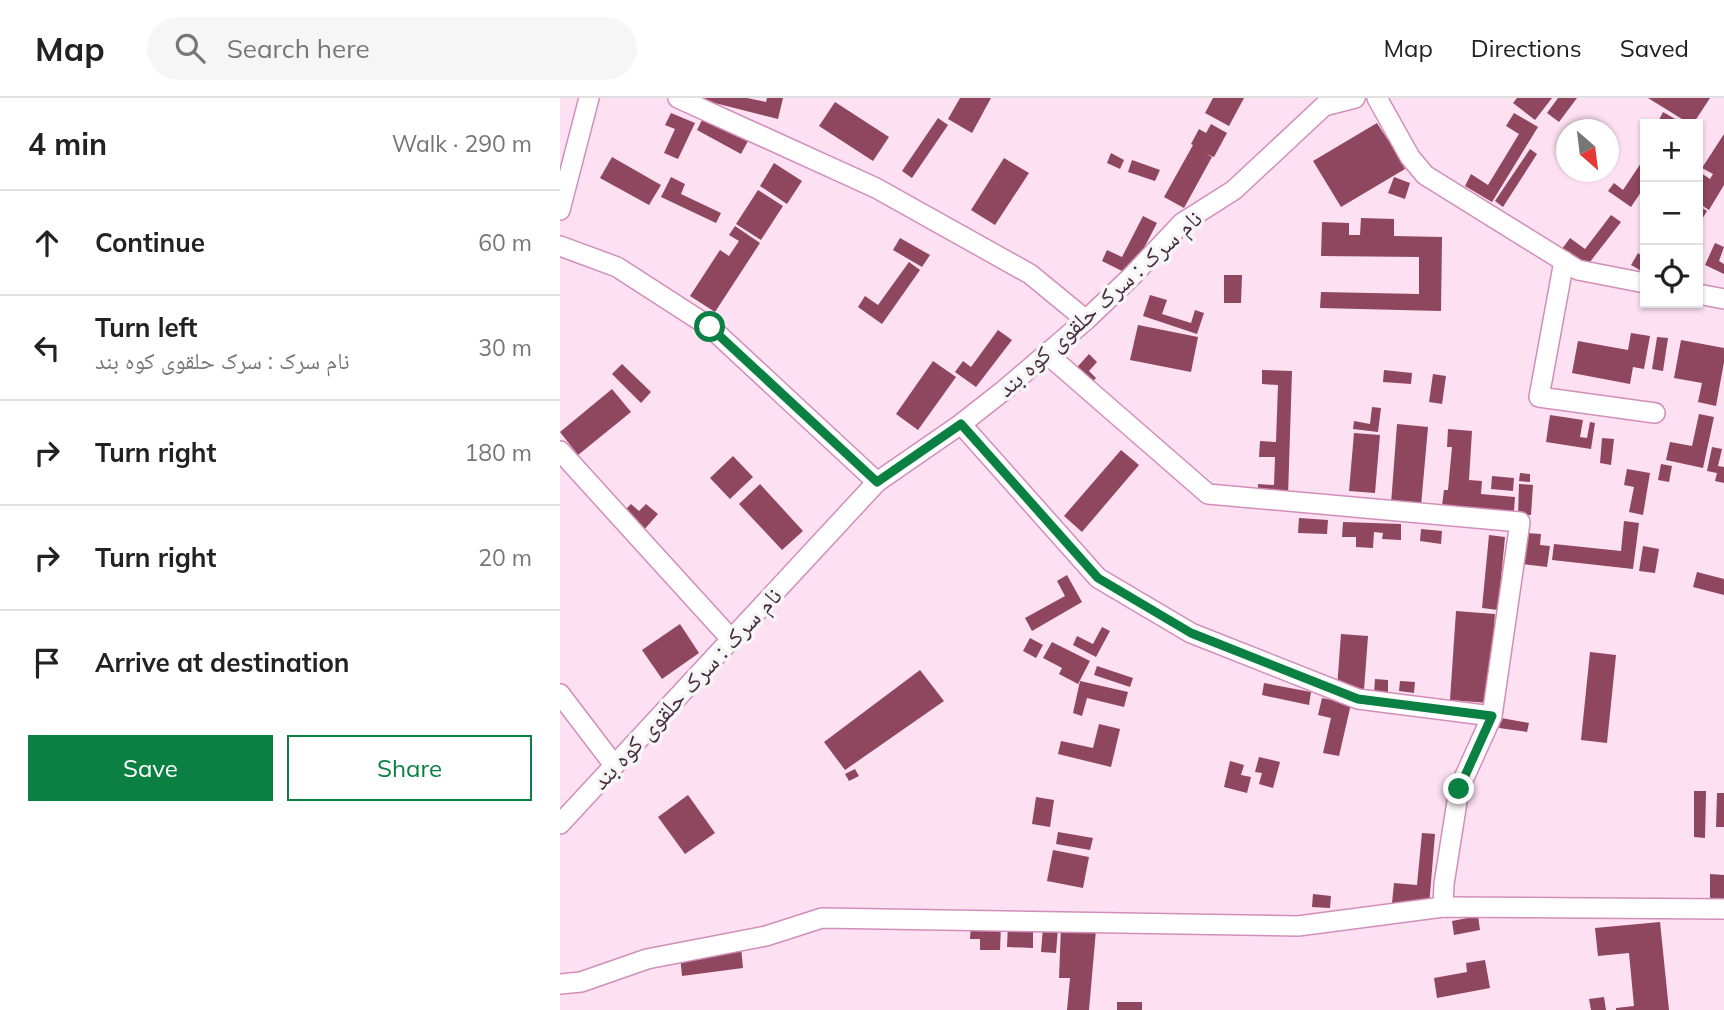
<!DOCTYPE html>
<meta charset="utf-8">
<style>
:root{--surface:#fff;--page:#f6f6f6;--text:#222;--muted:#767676;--line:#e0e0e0;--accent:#0b8043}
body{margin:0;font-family:Mulish,"Noto Naskh Arabic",sans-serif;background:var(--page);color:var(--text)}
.controls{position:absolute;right:21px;top:21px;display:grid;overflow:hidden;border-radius:0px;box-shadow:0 2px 5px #0004}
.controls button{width:63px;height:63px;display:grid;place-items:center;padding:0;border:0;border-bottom:2px solid var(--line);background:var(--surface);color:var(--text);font:35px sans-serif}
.compass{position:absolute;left:996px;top:21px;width:63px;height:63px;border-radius:50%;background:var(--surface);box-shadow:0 2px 5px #0004;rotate:152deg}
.stop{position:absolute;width:21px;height:21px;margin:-16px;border:5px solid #0b8043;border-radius:50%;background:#fff}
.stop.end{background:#0b8043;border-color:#fff;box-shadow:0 2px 7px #0008}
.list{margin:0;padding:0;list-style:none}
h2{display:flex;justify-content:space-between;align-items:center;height:91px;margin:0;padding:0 28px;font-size:30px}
h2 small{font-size:23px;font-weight:400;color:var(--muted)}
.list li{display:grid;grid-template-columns:46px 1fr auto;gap:21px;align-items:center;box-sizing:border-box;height:105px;padding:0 28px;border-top:2px solid var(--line)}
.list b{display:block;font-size:26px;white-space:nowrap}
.list p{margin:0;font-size:23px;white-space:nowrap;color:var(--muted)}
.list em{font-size:23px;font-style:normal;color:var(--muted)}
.actions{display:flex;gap:14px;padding:21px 28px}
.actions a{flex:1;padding:16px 0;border:2px solid var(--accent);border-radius:0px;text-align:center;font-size:24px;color:var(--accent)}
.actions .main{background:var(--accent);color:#fff}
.icon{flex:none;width:38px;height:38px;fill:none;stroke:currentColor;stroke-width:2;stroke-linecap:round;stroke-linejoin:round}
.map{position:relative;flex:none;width:1164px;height:912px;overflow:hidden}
header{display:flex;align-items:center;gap:42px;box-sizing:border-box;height:98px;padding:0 35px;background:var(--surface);border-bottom:2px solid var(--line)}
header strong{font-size:33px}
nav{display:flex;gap:38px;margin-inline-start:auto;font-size:24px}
.search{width:490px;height:63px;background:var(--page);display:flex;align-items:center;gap:18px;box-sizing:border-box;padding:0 24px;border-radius:38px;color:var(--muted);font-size:26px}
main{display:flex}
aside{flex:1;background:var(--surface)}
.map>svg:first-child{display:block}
.building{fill:#8e475f}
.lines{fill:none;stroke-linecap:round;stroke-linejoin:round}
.minor-casing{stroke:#d28eba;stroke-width:22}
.minor{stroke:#fff;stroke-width:19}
.route{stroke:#0b8043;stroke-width:9}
.labels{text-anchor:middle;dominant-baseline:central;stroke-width:7;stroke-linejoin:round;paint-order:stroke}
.street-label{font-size:24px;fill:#492d3f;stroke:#f6f6f6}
</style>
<header>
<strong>Map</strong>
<div class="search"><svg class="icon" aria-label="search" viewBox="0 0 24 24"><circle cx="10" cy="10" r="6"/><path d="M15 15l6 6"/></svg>Search here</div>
<nav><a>Map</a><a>Directions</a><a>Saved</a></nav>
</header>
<main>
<aside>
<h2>4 min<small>Walk · 290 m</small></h2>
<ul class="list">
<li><svg class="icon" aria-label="ahead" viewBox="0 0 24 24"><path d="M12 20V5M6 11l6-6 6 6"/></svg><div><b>Continue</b></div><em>60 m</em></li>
<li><svg class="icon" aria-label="left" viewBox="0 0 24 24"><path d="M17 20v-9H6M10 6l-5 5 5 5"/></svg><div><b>Turn left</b><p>نام سرک : سرک حلقوی کوه بند</p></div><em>30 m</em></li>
<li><svg class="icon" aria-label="right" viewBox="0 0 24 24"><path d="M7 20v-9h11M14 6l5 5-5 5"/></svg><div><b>Turn right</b></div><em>180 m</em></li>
<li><svg class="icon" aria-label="right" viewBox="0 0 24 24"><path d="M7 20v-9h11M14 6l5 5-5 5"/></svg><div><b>Turn right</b></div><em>20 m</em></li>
<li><svg class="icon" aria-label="arrive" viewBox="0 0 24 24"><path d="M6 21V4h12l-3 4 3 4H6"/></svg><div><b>Arrive at destination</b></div></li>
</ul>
<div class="actions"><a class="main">Save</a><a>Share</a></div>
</aside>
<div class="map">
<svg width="1164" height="912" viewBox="0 0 1164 912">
<rect width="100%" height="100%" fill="#fde0f2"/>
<!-- building -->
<g class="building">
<path d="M135 0H187L206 4 207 0H223L218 21Z"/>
<path d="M400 0H431L412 35 388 21Z"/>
<path d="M653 0H684L669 28 645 15Z"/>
<path d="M957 0H992L975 22 953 5Z"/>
<path d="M998 0H1017L999 24 987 15Z"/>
<path d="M1088 0H1150L1133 26H1130Z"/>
<path d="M275 4 329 39 313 63 259 28Z"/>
<path d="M1103 14 1124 26H1097Z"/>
<path d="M111 15 135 25 118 61 104 55 115 31 105 27Z"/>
<path d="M954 15 978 29 932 104 905 88 911 76 928 87 959 36 946 28Z"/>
<path d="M143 20 188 43 181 56 137 32Z"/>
<path d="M378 20 388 27 352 80 342 73Z"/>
<path d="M817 25 828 42 831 40 839 54 836 55 845 71 781 109 753 63Z"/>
<path d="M651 26 667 35 654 59 646 56 652 59 624 110 604 99 633 47 631 46 639 31 646 35Z"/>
<path d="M1164 36V87L1149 112 1138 105V98L1142 91 1138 89V73L1150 81 1153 76 1142 70Z"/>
<path d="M970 51 977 56 943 109 935 103Z"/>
<path d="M551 55 564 62 560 71 547 65Z"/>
<path d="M52 59 101 87 89 107 40 80Z"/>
<path d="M1085 59V88L1071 109 1048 93 1054 85 1063 92Z"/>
<path d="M444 60 469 75 435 127 411 112Z"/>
<path d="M572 62 600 72 595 83 568 74Z"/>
<path d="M214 65 242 83 227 106 200 88Z"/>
<path d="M111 79 125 86 121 96 161 115 156 125 101 99Z"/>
<path d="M834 79 850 85 845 101 828 95Z"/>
<path d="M198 92 223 108 201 142 176 126Z"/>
<path d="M1138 107 1147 113 1138 128Z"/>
<path d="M1051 117 1061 124 1026 169 1002 151 1010 140 1025 151Z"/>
<path d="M583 118 597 125 570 177 542 163 547 152 562 159Z"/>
<path d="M801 120 834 121V138L882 139 881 213 760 210 761 194 859 196V159L761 158 762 124 789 125V137H800Z"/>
<path d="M175 128 200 145 155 214 130 198 160 152 169 158 179 143 169 137Z"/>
<path d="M340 140 370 157 362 169 333 152Z"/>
<path d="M1155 145 1164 149 1159 163 1164 166V176L1145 167Z"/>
<path d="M1078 155 1085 160V175L1071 167Z"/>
<path d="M349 164 360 172 322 226 298 209 305 198 318 207Z"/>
<path d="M664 177H682L681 205H664Z"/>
<path d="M590 197 607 202 602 216 631 225 635 212 644 215 637 236 583 218Z"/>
<path d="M578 227 638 239 631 274 570 262Z"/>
<path d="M438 232 452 242 416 289 395 274 403 263 411 269Z"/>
<path d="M1071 235 1090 238 1084 271 1073 269 1070 286 1012 275 1018 243 1068 252Z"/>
<path d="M1097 239 1108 240 1103 273 1092 271Z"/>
<path d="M1121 242 1164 250V264L1156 308 1138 304 1142 285 1114 280Z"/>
<path d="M529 256 537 264 529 273 536 280 527 290 511 276Z"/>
<path d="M373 263 396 279 358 332 336 316Z"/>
<path d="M62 266 91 294 81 305 52 276Z"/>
<path d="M702 272 732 273 728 398 698 397V386L714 387 715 359H699L700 343 716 344 718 287 702 286Z"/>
<path d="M824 272 852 275 851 286 823 284Z"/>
<path d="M873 276 886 278 882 306 869 304Z"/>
<path d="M52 291 71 314 18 357 0 334Z"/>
<path d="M812 309 821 310 818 334 793 331 794 323 810 326Z"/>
<path d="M1139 316 1154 319 1143 370 1106 362 1110 344 1132 348Z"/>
<path d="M990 317 1023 322 1020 339 1027 340 1030 324 1035 325 1031 351 986 344Z"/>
<path d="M837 326 868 329 861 408 831 406Z"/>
<path d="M888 331 912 333 909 382 922 383 921 396 955 399 954 413 882 408 884 392H888L892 349H887Z"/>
<path d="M794 335 820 337 815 395 789 393Z"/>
<path d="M1042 340 1054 341 1051 367 1040 365Z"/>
<path d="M1152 349 1162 351 1158 368 1164 369V385L1155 383 1157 375 1147 373Z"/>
<path d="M561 352 579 367 522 434 504 418Z"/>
<path d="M173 358 193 379 170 401 150 380Z"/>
<path d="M1101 366 1112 368 1109 384 1098 382Z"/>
<path d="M1067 371 1090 375 1083 417 1069 414 1074 389 1064 387Z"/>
<path d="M960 375 970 376V384L959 383Z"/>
<path d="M932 378 954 380 953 393 931 391Z"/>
<path d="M200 386 243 433 222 452 179 406Z"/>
<path d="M959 386 973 387 971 417H958Z"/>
<path d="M71 406 79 413 86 406 98 416 82 434 61 416Z"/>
<path d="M739 420 768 422 767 436 738 435Z"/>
<path d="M1064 423 1079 425 1073 471 992 462 994 446 1061 453Z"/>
<path d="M783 424 841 426V442L822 441 823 435 814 434 813 450 796 449V439H782Z"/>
<path d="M861 431 882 433 881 446 860 443Z"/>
<path d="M966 435 981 436 980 447 990 448 987 469 963 466Z"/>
<path d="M929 437 945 439 938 512 922 510Z"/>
<path d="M1083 448 1099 451 1095 475 1079 473Z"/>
<path d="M1137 474 1164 481V497L1133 489Z"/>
<path d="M507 477 522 504 472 533 465 520 505 498 497 483Z"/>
<path d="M896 513 935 516 928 605 890 602Z"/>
<path d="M120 526 139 555 102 581 82 552Z"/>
<path d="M542 529 550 533 536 559 513 547 517 538 533 546Z"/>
<path d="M781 536 808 538 804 592 777 590Z"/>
<path d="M470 540 483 547 476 560 463 553Z"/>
<path d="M492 544 530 563 518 586 499 576 502 570 483 560Z"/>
<path d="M1030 554 1056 557 1047 645 1021 642Z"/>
<path d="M537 568 573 580 570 589 534 577Z"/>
<path d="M360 572 384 603 285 672 264 644Z"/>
<path d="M815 581 828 582V596L814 595Z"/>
<path d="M520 583 568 594 564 609 527 600 522 618 513 615Z"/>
<path d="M840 583 855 584 854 595 839 593Z"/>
<path d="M704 585 751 594 749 607 702 597Z"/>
<path d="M762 600 791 606 779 658 763 655 771 620 758 617Z"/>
<path d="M941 620 969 625 967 634 939 630Z"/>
<path d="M539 626 560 631 551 669 498 656 501 643 533 650Z"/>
<path d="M699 659 720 664 713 690 699 686 702 675 695 674Z"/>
<path d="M670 663 684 667 681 677 691 679 687 695 664 689Z"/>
<path d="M295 671 299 678 289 683 285 676Z"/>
<path d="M1134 693H1146L1145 740 1134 739Z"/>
<path d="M1157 695H1164V729H1156Z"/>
<path d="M128 697 155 735 125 756 98 719Z"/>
<path d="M476 699 494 702 490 729 472 726Z"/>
<path d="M498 734 533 740 530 752 496 746Z"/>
<path d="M862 735 875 736 869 808 832 805 834 785 857 787Z"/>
<path d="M493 752 529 759 523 790 487 783Z"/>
<path d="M1150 776 1164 777V801L1150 800Z"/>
<path d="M753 796 771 798 770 810 752 809Z"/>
<path d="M918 818 920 832 894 837 892 823Z"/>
<path d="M1100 824 1109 912H1056V910L1074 908 1069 855 1038 858 1035 830Z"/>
<path d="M411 826 441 827 440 852H420V841H410Z"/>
<path d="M448 827H473V850L447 849Z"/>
<path d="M483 829 498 830 496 855 481 854Z"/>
<path d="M501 829 536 832 529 912H507L510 880H499Z"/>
<path d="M181 849 183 870 122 878 120 857Z"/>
<path d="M925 862 930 890 877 900 874 880 907 874 906 865Z"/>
<path d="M1044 899 1046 912H1031L1029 901Z"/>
<rect x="557" y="904" width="25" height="8"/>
</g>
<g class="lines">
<!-- minor casing -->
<g class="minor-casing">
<g id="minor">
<path d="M118 0 316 90 470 176 526 222"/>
<path d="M817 0 850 59 865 77 1018 172 1085 185"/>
<path d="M0 112 29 0"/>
<path d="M0 148 57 169 150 229 317 384"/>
<path d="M1004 163 979 299 1095 315"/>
<path d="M1138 196 1164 201"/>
<path d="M486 255 648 396 960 424 932 618 899 691 884 786 883 809"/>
<path d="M401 326 538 480 631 535 798 601 932 618"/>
<path d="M0 353 171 541"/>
<path d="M0 596 54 667"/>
<path d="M0 726 317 384 401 326 443 293 526 222 572 178 622 125 674 92 764 8 795 0"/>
<path d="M0 886 21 884 87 861 206 838 262 820 738 828 883 809 1164 811"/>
</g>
</g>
<!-- minor -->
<use href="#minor" class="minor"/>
</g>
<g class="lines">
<!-- route -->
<path class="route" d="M150 229 317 384 401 326 538 480 631 535 798 601 932 618 899 691"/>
</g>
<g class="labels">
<!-- street labels -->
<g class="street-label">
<text transform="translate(539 205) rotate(-42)">نام سرک : سرک حلقوی کوه بند</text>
<text transform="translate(126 590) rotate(-47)">نام سرک : سرک حلقوی کوه بند</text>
</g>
</g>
</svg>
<div class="controls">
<button>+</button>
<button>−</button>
<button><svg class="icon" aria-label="locate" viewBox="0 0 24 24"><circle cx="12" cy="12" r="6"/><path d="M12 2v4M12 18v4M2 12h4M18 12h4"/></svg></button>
</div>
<svg class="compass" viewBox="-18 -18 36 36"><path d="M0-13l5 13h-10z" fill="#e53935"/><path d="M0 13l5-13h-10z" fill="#767676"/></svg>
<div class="stop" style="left:150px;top:229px"></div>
<div class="stop end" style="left:899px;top:691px"></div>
</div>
</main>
